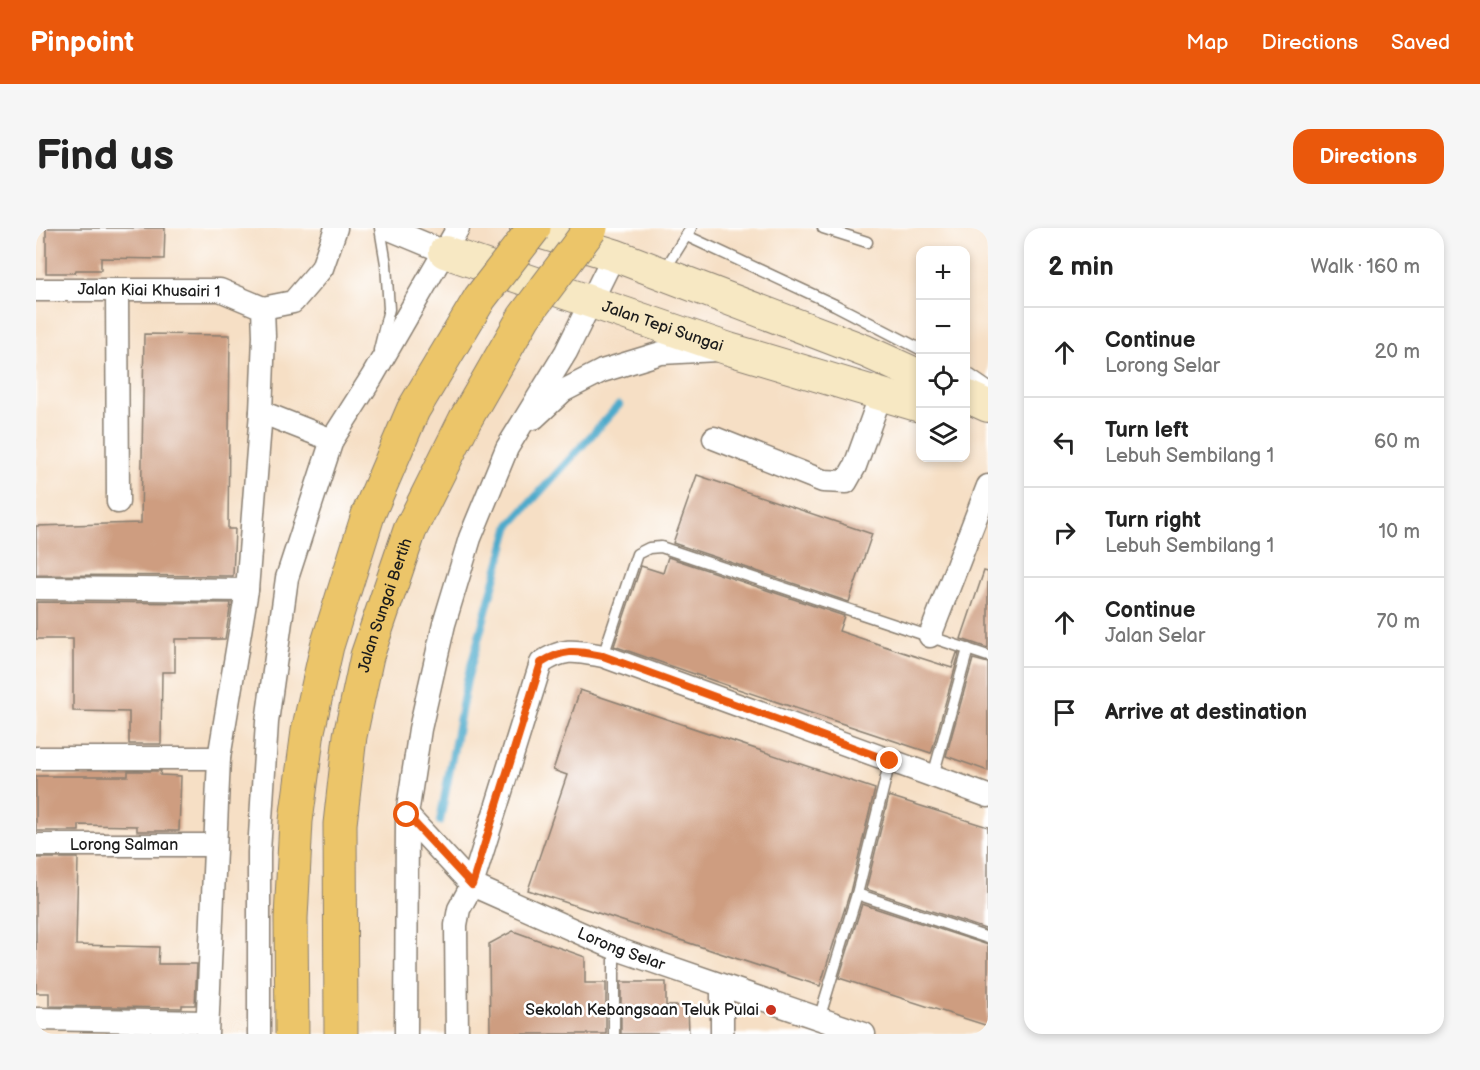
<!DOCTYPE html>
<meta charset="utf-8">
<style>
:root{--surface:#fff;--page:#f6f6f6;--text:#222;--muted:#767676;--line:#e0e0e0;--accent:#ea580c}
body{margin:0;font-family:"Balsamiq Sans",sans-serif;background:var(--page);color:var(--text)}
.controls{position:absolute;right:18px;top:18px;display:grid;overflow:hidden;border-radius:12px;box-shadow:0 3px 9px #0003}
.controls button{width:54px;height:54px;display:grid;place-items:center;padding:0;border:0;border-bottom:2px solid var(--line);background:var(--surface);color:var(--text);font:30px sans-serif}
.stop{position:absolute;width:18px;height:18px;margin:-14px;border:4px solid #ea580c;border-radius:50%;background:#fff}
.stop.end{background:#ea580c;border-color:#fff;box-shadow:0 2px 6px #0008}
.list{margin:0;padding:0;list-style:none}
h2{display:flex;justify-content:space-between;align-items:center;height:78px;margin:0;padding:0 24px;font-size:26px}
h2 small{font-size:20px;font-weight:400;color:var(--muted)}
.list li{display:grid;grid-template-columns:39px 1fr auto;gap:18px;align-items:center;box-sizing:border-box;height:90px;padding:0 24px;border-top:2px solid var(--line)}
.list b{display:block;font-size:22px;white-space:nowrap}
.list p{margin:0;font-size:20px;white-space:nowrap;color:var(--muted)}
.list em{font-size:20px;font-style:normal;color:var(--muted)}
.icon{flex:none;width:33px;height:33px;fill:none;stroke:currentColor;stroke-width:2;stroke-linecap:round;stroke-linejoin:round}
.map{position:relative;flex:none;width:952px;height:806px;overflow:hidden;border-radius:18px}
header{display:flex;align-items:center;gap:36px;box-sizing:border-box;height:84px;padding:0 30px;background:var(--accent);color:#fff}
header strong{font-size:28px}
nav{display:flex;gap:33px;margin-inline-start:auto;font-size:21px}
.intro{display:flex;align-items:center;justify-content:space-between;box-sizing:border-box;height:144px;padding:0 36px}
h1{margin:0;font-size:42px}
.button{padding:15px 27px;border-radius:18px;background:var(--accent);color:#fff;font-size:21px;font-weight:700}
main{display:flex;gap:36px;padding:0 36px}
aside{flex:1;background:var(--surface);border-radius:18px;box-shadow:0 3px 9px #0003}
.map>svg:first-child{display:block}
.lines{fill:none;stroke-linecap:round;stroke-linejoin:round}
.stream{stroke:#4daacb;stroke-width:8}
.building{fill:#ce9d80}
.service-casing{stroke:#897e70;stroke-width:13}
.minor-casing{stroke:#897e70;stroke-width:25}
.secondary-casing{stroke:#897e70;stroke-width:34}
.service{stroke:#fff;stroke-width:10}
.minor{stroke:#fff;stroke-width:22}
.secondary{stroke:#f7e8c3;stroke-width:32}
.primary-bridge-casing{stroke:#897e70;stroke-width:35;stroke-linecap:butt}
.primary-bridge{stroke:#ecc569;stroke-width:33}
.route{stroke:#ea580c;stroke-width:8}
.poi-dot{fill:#c8321e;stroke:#fff;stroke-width:2}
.labels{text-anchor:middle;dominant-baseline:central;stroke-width:5;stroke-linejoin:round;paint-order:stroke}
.street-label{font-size:16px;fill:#1c1c1c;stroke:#fff}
.poi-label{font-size:16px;fill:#1c1c1c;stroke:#fff;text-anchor:end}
</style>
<header>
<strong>Pinpoint</strong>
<nav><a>Map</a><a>Directions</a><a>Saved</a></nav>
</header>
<div class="intro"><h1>Find us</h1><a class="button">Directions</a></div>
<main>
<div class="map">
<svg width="952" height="806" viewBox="0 0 952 806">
<rect width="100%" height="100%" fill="#fff"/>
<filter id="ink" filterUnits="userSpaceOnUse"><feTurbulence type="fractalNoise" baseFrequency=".0167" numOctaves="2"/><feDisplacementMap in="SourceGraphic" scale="12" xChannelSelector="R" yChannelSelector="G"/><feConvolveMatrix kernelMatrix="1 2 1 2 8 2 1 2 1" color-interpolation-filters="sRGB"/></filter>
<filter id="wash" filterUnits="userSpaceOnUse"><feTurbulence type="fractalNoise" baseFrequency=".008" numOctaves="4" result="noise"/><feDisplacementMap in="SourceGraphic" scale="24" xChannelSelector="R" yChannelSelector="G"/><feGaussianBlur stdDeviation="1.35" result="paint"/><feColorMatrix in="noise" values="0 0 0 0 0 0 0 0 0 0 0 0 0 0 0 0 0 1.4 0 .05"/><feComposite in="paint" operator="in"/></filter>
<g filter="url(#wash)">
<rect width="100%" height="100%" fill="#f6dfc5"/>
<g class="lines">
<!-- stream -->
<path class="stream" d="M404 593 431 452 474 297 583 177"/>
</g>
<g id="blocks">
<!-- building -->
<g class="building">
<path d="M10 0H129L128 31 65 30V42H40L39 45H10Z"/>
<path d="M108 106 194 107 192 301H199L197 348 0 347V298L105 295Z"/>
<path d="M661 247 836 306 813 374 637 315Z"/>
<path d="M632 329 808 388 803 403 869 425 916 440 921 425 923 426 896 523 895 525 690 457 578 418 605 338 627 345Z"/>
<path d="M948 343 952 344V420L925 411Z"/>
<path d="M0 374 195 375 189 411H139V444H126L125 516H93V484L37 483V411H0Z"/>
<path d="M937 431 952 435V543L910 528Z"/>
<path d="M544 462 839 561 814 664 784 758 492 662 531 547 517 542Z"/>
<path d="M92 543H125L124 547 145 548 143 603H101V598L43 597V603H0V548H92Z"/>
<path d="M853 568 952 599V702L830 661Z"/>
<path d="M0 630H42L40 717 123 719 122 736H161L159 777H146V780L13 778V765H0Z"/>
<path d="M826 676 952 717V798L803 750Z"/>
<path d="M477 703 549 729V755H570V806H454L453 716Z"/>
<path d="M585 754H630V778H652L653 806H585Z"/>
</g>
</g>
</g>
<g filter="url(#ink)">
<use href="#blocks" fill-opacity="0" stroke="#897e70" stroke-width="1.5"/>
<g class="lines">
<!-- service casing -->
<g class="service-casing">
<g id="service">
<path d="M787 0 831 14"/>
<path d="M651 8 799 77 884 121"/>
<path d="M628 43 655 0"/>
<path d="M343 122 353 81 350 36 344 0"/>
<path d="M930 144 952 159"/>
<path d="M567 428 601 326 613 320 625 319 952 428"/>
<path d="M897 548 932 421"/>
<path d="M821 666 952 710"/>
<path d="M578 720V806"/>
<path d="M783 791 821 666 854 533"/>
</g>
</g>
<!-- minor casing -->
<g class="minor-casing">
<g id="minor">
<path d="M351 0 409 24"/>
<path d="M0 62H184L227 80 228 108 225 184 211 362 183 530 171 806"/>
<path d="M81 62 82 274"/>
<path d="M227 80 257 74 286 40 300 0"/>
<path d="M225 184 296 212"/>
<path d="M498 190 527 163 566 143 625 125 681 122"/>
<path d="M678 210 787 253 810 254 819 238 845 166"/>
<path d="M0 360 211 362"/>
<path d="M894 408 952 258"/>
<path d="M0 530H183"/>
<path id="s1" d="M371 587 436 657 578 720 828 806"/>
<path id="s2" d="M0 617H178"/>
<path d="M0 791 170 794"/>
<path d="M223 806V624L231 494 251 350 296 212 336 149 422 0"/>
<path d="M370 806 371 587 384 501 408 396 434 310 471 220 530 124 578 27"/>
<path d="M421 806 420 697 423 681 436 657 505 435C529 419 540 423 567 428L952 568"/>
<path d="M686 806V759"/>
</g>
</g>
<!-- secondary casing -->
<g class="secondary-casing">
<g id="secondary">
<path d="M490 0 578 27 829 123 884 148"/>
<path id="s3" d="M409 24 693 121 884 178"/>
<path d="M930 168 952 178"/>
</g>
</g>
<!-- service -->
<use href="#service" class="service"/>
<!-- minor -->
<use href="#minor" class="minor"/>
<!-- secondary -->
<use href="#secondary" class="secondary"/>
<!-- primary-bridge casing -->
<g class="primary-bridge-casing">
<g id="primary-bridge">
<path d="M256 806 255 690 260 593 272 503 291 418 332 287 377 182 444 70 498 0"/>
<path id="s4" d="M305 806 304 596 314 508 331 428 374 302 429 192 488 89 555 0"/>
</g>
</g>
<!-- primary-bridge -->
<use href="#primary-bridge" class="primary-bridge"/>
</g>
</g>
<g class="lines" filter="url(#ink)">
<!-- route -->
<path class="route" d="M371 587 436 657 505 435C529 420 540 423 567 428L854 533"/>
</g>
<!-- markers -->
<circle class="poi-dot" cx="735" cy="782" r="6"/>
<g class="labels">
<!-- street labels -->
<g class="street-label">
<text transform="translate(113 63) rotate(1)">Jalan Kiai Khusairi 1</text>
<text stroke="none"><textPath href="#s3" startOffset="230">Jalan Tepi Sungai</textPath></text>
<text stroke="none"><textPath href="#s4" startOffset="434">Jalan Sungai Bertih</textPath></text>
<text stroke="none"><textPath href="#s2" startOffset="88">Lorong Salman</textPath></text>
<text stroke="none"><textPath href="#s1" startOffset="258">Lorong Selar</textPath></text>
</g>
<!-- poi labels -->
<g class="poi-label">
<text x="723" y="782">Sekolah Kebangsaan Teluk Pulai</text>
</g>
</g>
</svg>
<div class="controls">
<button>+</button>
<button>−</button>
<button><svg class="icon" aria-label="locate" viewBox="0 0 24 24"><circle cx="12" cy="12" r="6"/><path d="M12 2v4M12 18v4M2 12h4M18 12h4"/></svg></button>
<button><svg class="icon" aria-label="layers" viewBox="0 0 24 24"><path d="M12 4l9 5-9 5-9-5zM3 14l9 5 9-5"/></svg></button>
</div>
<div class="stop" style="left:371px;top:587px"></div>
<div class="stop end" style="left:854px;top:533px"></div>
</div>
<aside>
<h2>2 min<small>Walk · 160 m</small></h2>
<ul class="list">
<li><svg class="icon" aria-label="ahead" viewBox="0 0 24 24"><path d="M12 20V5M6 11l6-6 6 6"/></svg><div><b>Continue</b><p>Lorong Selar</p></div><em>20 m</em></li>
<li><svg class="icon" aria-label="left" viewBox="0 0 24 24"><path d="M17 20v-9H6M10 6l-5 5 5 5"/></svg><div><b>Turn left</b><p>Lebuh Sembilang 1</p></div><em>60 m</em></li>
<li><svg class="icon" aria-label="right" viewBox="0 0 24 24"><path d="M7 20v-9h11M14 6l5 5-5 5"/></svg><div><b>Turn right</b><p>Lebuh Sembilang 1</p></div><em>10 m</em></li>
<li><svg class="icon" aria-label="ahead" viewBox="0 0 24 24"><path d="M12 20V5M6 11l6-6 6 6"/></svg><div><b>Continue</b><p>Jalan Selar</p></div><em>70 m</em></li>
<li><svg class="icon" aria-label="arrive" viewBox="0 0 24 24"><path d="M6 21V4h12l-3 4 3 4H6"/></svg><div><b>Arrive at destination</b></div></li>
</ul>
</aside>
</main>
